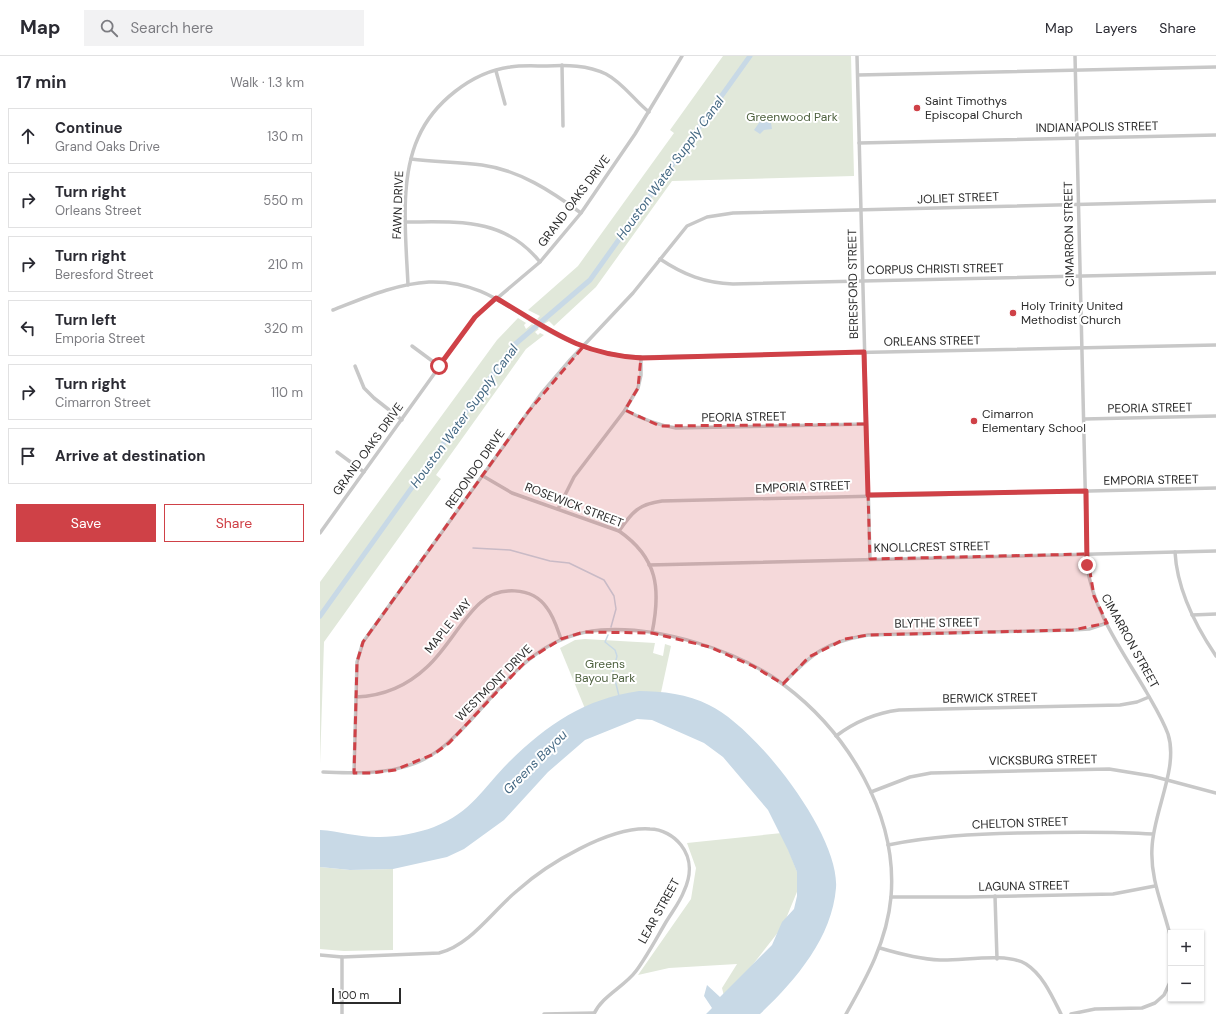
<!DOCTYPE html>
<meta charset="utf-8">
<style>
:root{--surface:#fff;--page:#f2f2f3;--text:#2b2b33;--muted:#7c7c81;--line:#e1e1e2;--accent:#cf4147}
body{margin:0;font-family:"DM Sans",sans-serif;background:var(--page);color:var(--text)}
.controls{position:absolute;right:12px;bottom:12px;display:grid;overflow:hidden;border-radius:0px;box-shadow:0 1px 3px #0004}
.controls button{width:36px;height:36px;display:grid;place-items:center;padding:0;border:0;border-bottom:1px solid var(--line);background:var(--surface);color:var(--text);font:20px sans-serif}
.scale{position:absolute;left:12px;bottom:10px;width:69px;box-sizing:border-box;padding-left:4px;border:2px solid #2b2b2b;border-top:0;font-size:11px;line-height:14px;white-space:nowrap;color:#2b2b2b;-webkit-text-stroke:3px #fff;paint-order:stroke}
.stop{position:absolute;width:12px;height:12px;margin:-9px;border:3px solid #cf4147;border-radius:50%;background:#fff}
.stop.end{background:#cf4147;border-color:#fff;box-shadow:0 1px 4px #0008}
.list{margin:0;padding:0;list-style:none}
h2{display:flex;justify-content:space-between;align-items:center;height:52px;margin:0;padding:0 16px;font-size:17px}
h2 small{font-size:13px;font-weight:400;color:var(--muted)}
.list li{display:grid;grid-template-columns:26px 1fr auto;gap:12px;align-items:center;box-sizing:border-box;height:56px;margin:0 8px 8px;padding:0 8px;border:1px solid var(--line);border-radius:0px}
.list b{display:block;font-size:15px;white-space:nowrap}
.list p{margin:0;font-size:13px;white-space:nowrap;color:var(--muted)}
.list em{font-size:13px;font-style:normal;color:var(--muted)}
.actions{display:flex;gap:8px;padding:12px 16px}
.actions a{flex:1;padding:9px 0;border:1px solid var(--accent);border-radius:0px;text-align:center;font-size:14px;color:var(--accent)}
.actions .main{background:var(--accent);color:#fff}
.icon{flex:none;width:22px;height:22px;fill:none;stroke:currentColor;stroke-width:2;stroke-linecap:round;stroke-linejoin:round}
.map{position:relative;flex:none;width:896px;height:958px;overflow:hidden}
header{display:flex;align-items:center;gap:24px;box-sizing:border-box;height:56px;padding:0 20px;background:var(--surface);border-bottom:1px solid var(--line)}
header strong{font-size:19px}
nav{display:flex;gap:22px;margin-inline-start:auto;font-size:14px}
.search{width:280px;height:36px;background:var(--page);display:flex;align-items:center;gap:10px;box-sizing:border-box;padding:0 14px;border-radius:0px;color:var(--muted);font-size:15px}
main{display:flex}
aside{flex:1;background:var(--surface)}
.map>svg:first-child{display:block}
.green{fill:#e1e8da}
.water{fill:#c8d9e6}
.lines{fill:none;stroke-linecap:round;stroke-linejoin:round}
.stream{stroke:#c8d9e6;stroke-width:1.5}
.canal{stroke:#c8d9e6;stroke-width:5}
.minor{stroke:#c8c8c8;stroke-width:3.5}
.route{stroke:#cf4147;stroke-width:5}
.marked{fill:#cf4147;fill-opacity:0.2;stroke:#cf4147;stroke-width:3;stroke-dasharray:8 5;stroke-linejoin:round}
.poi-dot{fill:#cf4147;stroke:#fff;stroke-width:1.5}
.labels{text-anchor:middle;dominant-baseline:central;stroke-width:4;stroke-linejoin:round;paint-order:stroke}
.poi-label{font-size:12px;fill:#2b2b2b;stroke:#fff;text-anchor:start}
.park-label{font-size:12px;fill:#4e613f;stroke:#fff}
.street-label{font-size:12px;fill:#2b2b2b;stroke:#fff}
.water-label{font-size:13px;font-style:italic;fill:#446883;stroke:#fff}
</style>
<header>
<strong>Map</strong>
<div class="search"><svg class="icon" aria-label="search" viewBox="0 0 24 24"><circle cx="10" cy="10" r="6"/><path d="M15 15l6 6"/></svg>Search here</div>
<nav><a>Map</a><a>Layers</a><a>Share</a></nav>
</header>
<main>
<aside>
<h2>17 min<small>Walk · 1.3 km</small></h2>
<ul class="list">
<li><svg class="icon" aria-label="ahead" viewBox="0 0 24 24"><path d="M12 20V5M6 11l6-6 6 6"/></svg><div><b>Continue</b><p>Grand Oaks Drive</p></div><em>130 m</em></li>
<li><svg class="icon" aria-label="right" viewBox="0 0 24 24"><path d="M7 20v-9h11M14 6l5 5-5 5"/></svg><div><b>Turn right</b><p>Orleans Street</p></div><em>550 m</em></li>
<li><svg class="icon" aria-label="right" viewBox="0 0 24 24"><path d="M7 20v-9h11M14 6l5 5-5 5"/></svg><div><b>Turn right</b><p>Beresford Street</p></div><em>210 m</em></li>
<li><svg class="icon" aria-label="left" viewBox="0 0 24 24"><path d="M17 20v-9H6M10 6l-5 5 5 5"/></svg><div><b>Turn left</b><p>Emporia Street</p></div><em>320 m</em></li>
<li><svg class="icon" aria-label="right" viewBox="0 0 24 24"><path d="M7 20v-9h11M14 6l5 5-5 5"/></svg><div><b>Turn right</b><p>Cimarron Street</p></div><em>110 m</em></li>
<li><svg class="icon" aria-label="arrive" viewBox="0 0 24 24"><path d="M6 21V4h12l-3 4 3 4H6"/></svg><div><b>Arrive at destination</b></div></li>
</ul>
<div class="actions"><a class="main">Save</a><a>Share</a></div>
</aside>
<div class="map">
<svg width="896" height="958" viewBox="0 0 896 958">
<rect width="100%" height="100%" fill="#fff"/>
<!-- green -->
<g class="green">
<path d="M403 0H531L534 120 352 125 276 231 234 270 229 265 224 268 217 263 220 260 208 254 258 210 354 77 350 74Z"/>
<path d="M198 262 206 267 204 269 206 273 212 268 219 273 215 276 218 279 220 277 224 279 206 293 116 419 121 423 4 586 0 708V526L177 284Z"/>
<path d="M265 583 335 587 333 597 343 600 345 588 351 590 340 641 266 655 240 592 255 584Z"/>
<path d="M462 777 481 826 463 870 405 944 402 932 417 908 349 912 318 919 371 843 376 812 367 787Z"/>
<path d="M0 811 30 814 73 813V894L24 895 0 893Z"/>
</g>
<!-- water -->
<g class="water">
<path d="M441 64 451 67 452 73 444 74 440 78 434 74Z"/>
<path d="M319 635C342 635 368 638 389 649 436 671 520 779 516 832 512 882 475 925 440 958H386L392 952 384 940 387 929 400 941 452 889 462 866 474 853 477 840V816L468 794 448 754 403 701 384 687 332 664 317 663 265 684 228 716 184 764 144 793 127 801 73 813 30 814 0 811V774C20 775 40 782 60 781 77 781 98 777 114 771 152 756 162 733 189 706 228 668 264 643 319 635Z"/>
</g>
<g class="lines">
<!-- stream -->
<g class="stream">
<path d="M153 492 190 494 230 505 249 507 284 524 294 540 296 553 291 571"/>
<path d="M288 579 285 586 295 594 297 600 293 616 299 640"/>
</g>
<!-- canal -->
<path class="canal" d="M0 560 193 290 270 224 430 0"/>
<!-- minor -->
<g class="minor">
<path d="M537 0 550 503"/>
<path d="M755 0 767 509C773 556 804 597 827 637 835 651 843 664 848 678 859 712 833 756 832 792 830 824 844 852 851 883"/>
<path d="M242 9 243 70"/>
<path d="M176 15 185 48"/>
<path d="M538 19 896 11"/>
<path d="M539 87 896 79"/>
<path d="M91 103C114 106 138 106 162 109 199 114 231 135 261 157"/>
<path d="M86 166C138 166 184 161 220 206"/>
<path d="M340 203C364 219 385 227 413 228L896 217"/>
<path d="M88 229C86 183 79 124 98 82 113 47 152 16 190 11 202 9 215 10 227 10 247 9 267 9 286 18 303 27 314 44 329 56"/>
<path d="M13 254C44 242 75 228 109 226 170 224 196 262 245 283 269 294 295 300 321 301L896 289"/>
<path d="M92 290 119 310"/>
<path d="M35 310 44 332 54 342 82 364"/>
<path d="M305 354C322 363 337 369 356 372L546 368"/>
<path d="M764 363 896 360"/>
<path d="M17 396 44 416"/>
<path d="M163 420 192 437 299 475C338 502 341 533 332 577"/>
<path d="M238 453 254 421 305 354 318 332 321 319V301"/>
<path d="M299 475C312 456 319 448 342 445L896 432"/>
<path d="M0 477 155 261 220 206 261 157 315 78 362 0"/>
<path d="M855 496C857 533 875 569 896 600"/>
<path d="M329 509 896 495"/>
<path d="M872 559 896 558"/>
<path d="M463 628C492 597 506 586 548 579L753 574 769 573 787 567"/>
<path d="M36 641C64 640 87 630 107 611 127 593 141 564 160 547 178 530 212 530 227 552 234 561 237 572 241 583"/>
<path d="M516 680C536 665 555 657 579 654L800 649 817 646 829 641"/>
<path d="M3 716C34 717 66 719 96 707 118 698 133 683 149 666 189 623 218 579 281 574 339 570 418 594 464 629 528 677 578 759 571 841 567 885 547 921 526 958"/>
<path d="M34 717 37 606 43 586 221 338 250 304 313 237 367 170 387 161 413 157 896 145"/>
<path d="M551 736 590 721 611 717 789 713 832 720 896 737"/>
<path d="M568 789C611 780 655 778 699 777 744 776 788 775 833 778"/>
<path d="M675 840 677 903"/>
<path d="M571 841H648L793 838 835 830"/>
<path d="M560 892C580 898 599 903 620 904 643 905 686 896 706 908 723 919 732 940 741 958"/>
<path d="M0 899 22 901 119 897C151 889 173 854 198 834 227 808 290 770 330 773 342 773 354 780 361 789 372 803 371 820 364 835 360 846 352 856 346 866 336 883 327 900 316 915 304 931 282 940 274 958"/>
<path d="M22 901V958"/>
<path d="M224 958 274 957"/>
<path d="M751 958 775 953 822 952 835 947 844 939 851 924"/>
</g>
</g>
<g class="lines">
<!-- route -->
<path class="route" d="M119 310 155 261 176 242C229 273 257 298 321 302L544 296 548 439 766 435 767 509"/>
</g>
<!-- marked area -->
<path class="marked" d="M263 291 301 300 321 301 318 332 305 354 340 370 546 368 550 503 767 498 774 540 787 567 753 574 548 579 525 583 489 601 463 628 433 610 390 591 332 577 264 576 241 583 206 605 129 687 114 698 75 714 52 717H34L37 606 43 586 208 356Z"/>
<!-- markers -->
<g class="poi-dot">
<circle cx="597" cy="52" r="4"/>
<circle cx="693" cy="257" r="4"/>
<circle cx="654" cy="365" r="4"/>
</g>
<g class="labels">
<!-- poi labels -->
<g class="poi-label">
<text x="605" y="45">Saint Timothys<tspan x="605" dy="14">Episcopal Church</tspan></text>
<text x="701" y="250">Holy Trinity United<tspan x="701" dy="14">Methodist Church</tspan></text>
<text x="662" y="358">Cimarron<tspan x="662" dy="14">Elementary School</tspan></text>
</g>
<!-- park labels -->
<g class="park-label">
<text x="472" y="61">Greenwood Park</text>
<text x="285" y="608">Greens<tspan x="285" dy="14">Bayou Park</tspan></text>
</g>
<!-- street labels -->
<g class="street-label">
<text transform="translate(777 71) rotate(-1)">INDIANAPOLIS STREET</text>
<text transform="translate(638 142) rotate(-2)">JOLIET STREET</text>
<text transform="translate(254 145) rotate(-53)">GRAND OAKS DRIVE</text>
<text transform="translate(78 149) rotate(-88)">FAWN DRIVE</text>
<text transform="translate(749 178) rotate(-91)">CIMARRON STREET</text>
<text transform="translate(615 213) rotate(-1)">CORPUS CHRISTI STREET</text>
<text transform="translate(533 228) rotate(-91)">BERESFORD STREET</text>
<text transform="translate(612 285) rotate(-1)">ORLEANS STREET</text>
<text transform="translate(830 352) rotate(-1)">PEORIA STREET</text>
<text transform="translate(424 361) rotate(-1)">PEORIA STREET</text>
<text transform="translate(48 393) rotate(-54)">GRAND OAKS DRIVE</text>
<text transform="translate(155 413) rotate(-55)">REDONDO DRIVE</text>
<text transform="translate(831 424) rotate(-1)">EMPORIA STREET</text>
<text transform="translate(483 431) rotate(-2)">EMPORIA STREET</text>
<text transform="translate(254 449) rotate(21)">ROSEWICK STREET</text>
<text transform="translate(612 491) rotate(-1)">KNOLLCREST STREET</text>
<text transform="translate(617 567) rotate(-1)">BLYTHE STREET</text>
<text transform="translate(128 570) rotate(-51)">MAPLE WAY</text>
<text transform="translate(810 585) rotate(61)">CIMARRON STREET</text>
<text transform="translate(174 627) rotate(-45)">WESTMONT DRIVE</text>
<text transform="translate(670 642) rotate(-1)">BERWICK STREET</text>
<text transform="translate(723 704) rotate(-1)">VICKSBURG STREET</text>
<text transform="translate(700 767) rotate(-2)">CHELTON STREET</text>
<text transform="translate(704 830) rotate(-1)">LAGUNA STREET</text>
<text transform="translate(339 855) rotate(-61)">LEAR STREET</text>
</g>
<!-- water labels -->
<g class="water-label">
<text transform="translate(350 112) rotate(-54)">Houston Water Supply Canal</text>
<text transform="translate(144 360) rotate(-54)">Houston Water Supply Canal</text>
<text transform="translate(215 706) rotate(-45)">Greens Bayou</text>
</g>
</g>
</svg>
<div class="controls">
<button>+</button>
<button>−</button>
</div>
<div class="scale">100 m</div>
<div class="stop" style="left:119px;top:310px"></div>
<div class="stop end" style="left:767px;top:509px"></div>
</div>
</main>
